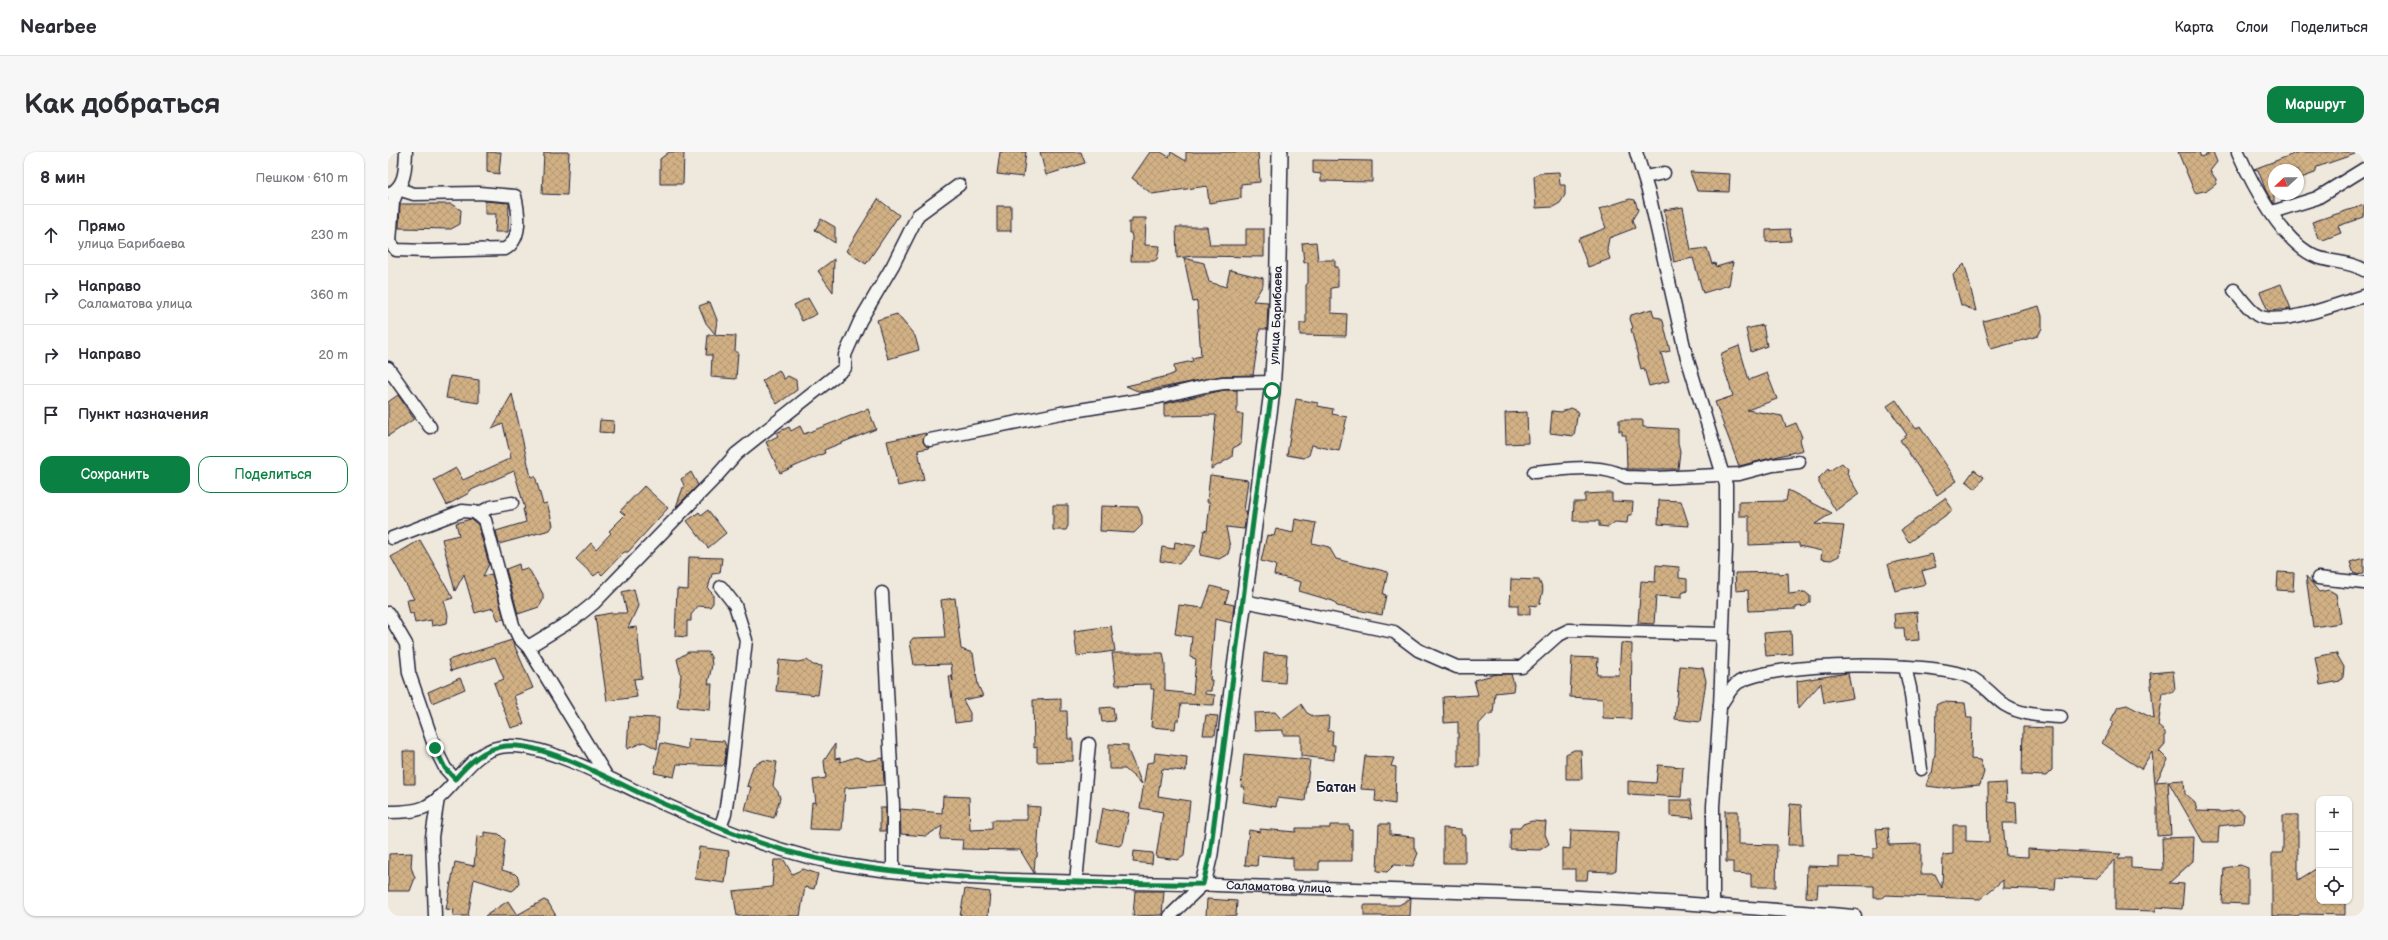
<!DOCTYPE html>
<html lang="ru">
<meta charset="utf-8">
<style>
:root{--surface:#fff;--page:#f7f7f7;--text:#2b2b33;--muted:#7c7c81;--line:#e1e1e2;--accent:#0b8043}
body{margin:0;font-family:"Balsamiq Sans",sans-serif;background:var(--page);color:var(--text)}
.controls{position:absolute;right:12px;bottom:12px;display:grid;overflow:hidden;border-radius:8px;box-shadow:0 1px 3px #0004}
.controls button{width:36px;height:36px;display:grid;place-items:center;padding:0;border:0;border-bottom:1px solid var(--line);background:var(--surface);color:var(--text);font:20px sans-serif}
.compass{position:absolute;left:1880px;top:12px;width:36px;height:36px;border-radius:50%;background:var(--surface);box-shadow:0 1px 3px #0004;rotate:248deg}
.stop{position:absolute;width:12px;height:12px;margin:-9px;border:3px solid #0b8043;border-radius:50%;background:#fff}
.stop.end{background:#0b8043;border-color:#fff;box-shadow:0 1px 4px #0008}
.list{margin:0;padding:0;list-style:none}
h2{display:flex;justify-content:space-between;align-items:center;height:52px;margin:0;padding:0 16px;font-size:17px}
h2 small{font-size:13px;font-weight:400;color:var(--muted)}
.list li{display:grid;grid-template-columns:26px 1fr auto;gap:12px;align-items:center;box-sizing:border-box;height:60px;padding:0 16px;border-top:1px solid var(--line)}
.list b{display:block;font-size:15px;white-space:nowrap}
.list p{margin:0;font-size:13px;white-space:nowrap;color:var(--muted)}
.list em{font-size:13px;font-style:normal;color:var(--muted)}
.actions{display:flex;gap:8px;padding:12px 16px}
.actions a{flex:1;padding:9px 0;border:1px solid var(--accent);border-radius:12px;text-align:center;font-size:14px;color:var(--accent)}
.actions .main{background:var(--accent);color:#fff}
.icon{flex:none;width:22px;height:22px;fill:none;stroke:currentColor;stroke-width:2;stroke-linecap:round;stroke-linejoin:round}
.map{position:relative;flex:none;width:1976px;height:764px;overflow:hidden;border-radius:12px}
header{display:flex;align-items:center;gap:24px;box-sizing:border-box;height:56px;padding:0 20px;background:var(--surface);border-bottom:1px solid var(--line)}
header strong{font-size:19px}
nav{display:flex;gap:22px;margin-inline-start:auto;font-size:14px}
.intro{display:flex;align-items:center;justify-content:space-between;box-sizing:border-box;height:96px;padding:0 24px}
h1{margin:0;font-size:28px}
.button{padding:10px 18px;border-radius:12px;background:var(--accent);color:#fff;font-size:14px;font-weight:700}
main{display:flex;gap:24px;padding:0 24px}
aside{flex:1;background:var(--surface);border-radius:12px;box-shadow:0 1px 3px #0004}
.map>svg:first-child{display:block}
.building{fill:url(#building-cross-hatch);stroke:#22223b}
.lines{fill:none;stroke-linecap:round;stroke-linejoin:round}
.minor-casing{stroke:#22223b;stroke-width:15}
.tertiary-casing{stroke:#22223b;stroke-width:18}
.minor{stroke:#f6f6f2;stroke-width:12}
.tertiary{stroke:#f6f6f2;stroke-width:15}
.route{stroke:#0b8043;stroke-width:5}
.labels{text-anchor:middle;dominant-baseline:central;stroke-width:3;stroke-linejoin:round;paint-order:stroke}
.street-label{font-size:12px;fill:#22223b;stroke:#f6f6f2}
.quarter-label{font-size:14px;font-weight:bold;fill:#22223b;stroke:#f6f6f2}
</style>
<header>
<strong>Nearbee</strong>
<nav><a>Карта</a><a>Слои</a><a>Поделиться</a></nav>
</header>
<div class="intro"><h1>Как добраться</h1><a class="button">Маршрут</a></div>
<main>
<aside>
<h2>8 мин<small>Пешком · 610 m</small></h2>
<ul class="list">
<li><svg class="icon" aria-label="ahead" viewBox="0 0 24 24"><path d="M12 20V5M6 11l6-6 6 6"/></svg><div><b>Прямо</b><p>улица Барибаева</p></div><em>230 m</em></li>
<li><svg class="icon" aria-label="right" viewBox="0 0 24 24"><path d="M7 20v-9h11M14 6l5 5-5 5"/></svg><div><b>Направо</b><p>Саламатова улица</p></div><em>360 m</em></li>
<li><svg class="icon" aria-label="right" viewBox="0 0 24 24"><path d="M7 20v-9h11M14 6l5 5-5 5"/></svg><div><b>Направо</b></div><em>20 m</em></li>
<li><svg class="icon" aria-label="arrive" viewBox="0 0 24 24"><path d="M6 21V4h12l-3 4 3 4H6"/></svg><div><b>Пункт назначения</b></div></li>
</ul>
<div class="actions"><a class="main">Сохранить</a><a>Поделиться</a></div>
</aside>
<div class="map">
<svg width="1976" height="764" viewBox="0 0 1976 764">
<defs>
<pattern id="building-cross-hatch" width="8" height="8" patternUnits="userSpaceOnUse"><rect width="8" height="8" fill="#d1b084"/><path d="M0 0l8 8M0 8l8-8" fill="none" stroke="#b39773"/></pattern>
</defs>
<rect width="100%" height="100%" fill="#efe8dc"/>
<filter id="ink" filterUnits="userSpaceOnUse"><feTurbulence type="fractalNoise" baseFrequency=".025" numOctaves="2"/><feDisplacementMap in="SourceGraphic" scale="8" xChannelSelector="R" yChannelSelector="G"/><feConvolveMatrix kernelMatrix="1 2 1 2 8 2 1 2 1" color-interpolation-filters="sRGB"/></filter>
<g filter="url(#ink)">
<!-- building -->
<g class="building">
<path d="M99 0H113L111 22 99 20Z"/>
<path d="M156 0H181L179 43 154 42Z"/>
<path d="M281 0H296L295 32H272V7Z"/>
<path d="M612 0H638L635 25 609 22Z"/>
<path d="M652 0H693L697 11 658 23Z"/>
<path d="M762 0H773L781 5 783 0 798 9V0H870L872 30 853 32V46L821 51 819 34 764 42 744 26Z"/>
<path d="M1790 0H1811L1813 5 1825 0 1829 10 1822 19 1828 27V32L1820 38 1807 41Z"/>
<path d="M1911 0H1967V2L1929 15 1927 21 1910 27V18H1886V52L1878 39 1870 18 1866 17Z"/>
<path d="M925 8 984 9V30L933 29V22L925 21Z"/>
<path d="M1171 20 1172 33H1177V43L1172 51 1165 55 1148 56 1146 25 1151 21Z"/>
<path d="M1302 20 1342 22 1341 40 1309 39Z"/>
<path d="M490 47 511 63 478 112 458 99Z"/>
<path d="M1242 47 1247 48 1250 58 1244 68 1247 76 1221 86 1219 97 1222 107 1200 115 1190 87 1218 76 1211 57Z"/>
<path d="M97 49 121 51 120 80H107L108 62H97Z"/>
<path d="M12 52H63L73 58 72 72 63 77 11 76Z"/>
<path d="M1976 53V65L1950 74 1953 81 1935 88 1930 86 1924 70Z"/>
<rect x="609" y="54" width="14" height="25"/>
<path d="M1295 55 1303 98 1319 96 1324 112 1327 111 1328 115 1345 110 1341 133 1315 141 1305 106 1286 110 1276 58Z"/>
<path d="M744 66H758L757 93 772 94 769 107 766 109H743L744 85 743 81H741V70H744Z"/>
<path d="M433 67 447 75V91L427 78Z"/>
<path d="M788 75H819L822 93H858V77H876V105L805 104 789 106Z"/>
<path d="M1402 77 1403 89 1378 90V78Z"/>
<path d="M928 90 930 108H947V115H950V135L943 136V161L959 162 958 184 912 183V171H918V133L920 131V110L916 111 914 91Z"/>
<path d="M796 106 816 111 821 130 838 135 842 118 875 126V133L865 149 880 150 879 177H872L865 223 834 224 752 240 738 234 780 224 787 221 786 213 805 209 804 206 813 204 809 149 805 150Z"/>
<path d="M446 107 445 140 430 119Z"/>
<path d="M1576 112 1579 121 1588 159 1573 153 1565 123Z"/>
<path d="M1893 132 1903 157 1880 159 1872 140Z"/>
<path d="M420 146 429 162 414 169 406 153Z"/>
<path d="M322 150 329 168 327 182 318 171 311 154Z"/>
<path d="M1651 154 1654 164V176L1650 184 1603 197 1595 169Z"/>
<path d="M1264 157 1266 165 1273 166 1275 169 1282 199 1273 201 1281 229 1261 234 1256 216 1253 217 1243 177 1245 176 1242 167 1243 163Z"/>
<path d="M509 162 527 184 531 198 500 207 489 168Z"/>
<path d="M1375 173 1379 194 1363 200 1358 177Z"/>
<path d="M320 183 348 184 347 200H350L348 227 323 225 324 203H318Z"/>
<path d="M1351 194 1361 228 1379 221 1389 247 1359 258 1394 264 1398 275 1408 271 1414 285 1412 288 1415 298 1351 314 1327 250 1345 244 1333 207 1334 201Z"/>
<path d="M391 218 396 227 400 224 408 228 409 238 389 252 374 229Z"/>
<path d="M62 224 91 228V251L58 246Z"/>
<path d="M836 238H849V262H855L853 292 845 296 844 305 823 317 828 263 776 264V252Z"/>
<path d="M124 242 143 325 147 324 155 352 159 351 165 373 162 378 111 392 108 379 138 370 135 357H137L126 319 81 339V341L59 353 46 328 68 316 75 328 123 306 115 272 104 277Z"/>
<path d="M10 243 26 267 0 284V250Z"/>
<path d="M908 247 930 251V254L945 257 944 262 959 265 951 299 924 293 921 303 916 306 899 303Z"/>
<path d="M1508 248 1528 277 1532 274 1569 329 1549 343 1512 288 1519 283 1499 254Z"/>
<path d="M1183 256 1190 259 1186 284 1162 281 1164 259 1173 260Z"/>
<path d="M480 257 488 277 436 298 437 301 392 321 378 290 390 284 388 281 401 275 403 279 412 274 416 282Z"/>
<path d="M1139 260 1140 291 1118 292 1117 261Z"/>
<path d="M212 268 226 269 225 281 211 280Z"/>
<path d="M1231 268H1255V275L1290 277V291L1292 299 1290 317H1239L1238 283H1234V279H1231Z"/>
<path d="M538 281 535 290 541 296 530 298 536 328 510 334 499 289Z"/>
<path d="M1454 311 1460 317 1459 322 1471 342 1448 359 1431 331V326L1440 317 1441 319Z"/>
<path d="M1586 318 1596 325 1588 337 1578 329Z"/>
<path d="M303 320 310 333 288 355 296 333 293 327Z"/>
<path d="M822 323 860 328 856 359H859L856 377 838 375 842 395 840 402 831 407 812 403 816 378 819 379 822 350H819Z"/>
<path d="M256 334 280 356 240 400H236L214 423 211 420 206 424 188 407 203 391 208 397 223 381 221 379 237 363 232 359Z"/>
<path d="M1400 338 1444 361 1427 372 1456 374 1451 404 1443 408 1433 407 1434 399 1411 394V391L1361 393V364H1351V350L1398 349Z"/>
<path d="M1215 341H1224V349L1245 350 1244 363H1240L1239 371 1227 370 1220 375 1211 374V369H1185L1186 350H1197V342Z"/>
<path d="M1557 346 1565 358 1521 390 1513 378Z"/>
<path d="M1271 348 1293 349 1301 374 1270 372Z"/>
<path d="M665 353H680V374L678 378H665Z"/>
<path d="M713 354 750 355 754 364V373L746 381 712 379Z"/>
<path d="M320 358 338 381 320 396 299 369 311 360 313 363Z"/>
<path d="M83 367 90 373 101 412 95 424 104 422 116 467 110 468 105 456 87 461 76 422 67 439 54 387 71 383 68 371Z"/>
<path d="M907 367 928 371 924 391 941 395 948 407 1000 420 995 442 998 443 994 463 949 454 945 449 911 439 913 430 886 423 888 413 873 409 879 383 886 384 888 377 905 381Z"/>
<path d="M32 388 65 446 56 449 60 463 59 471 44 474 43 468 27 471 25 461 22 462 19 448 26 447 3 405Z"/>
<path d="M787 390 808 394 791 412 772 409 774 395 786 397Z"/>
<path d="M1544 402 1548 415 1534 419 1538 432 1507 439 1500 412Z"/>
<path d="M301 405 334 406 332 421 324 422 320 437 325 442V451L322 455 310 454 303 463V469H299V485L287 484 289 437 300 438Z"/>
<path d="M1976 406V421L1966 422 1962 410Z"/>
<path d="M131 412 132 418 139 416 142 419 155 442V448L151 455 130 462 118 417Z"/>
<path d="M1268 413 1291 415V426L1299 427V439L1294 441V446L1268 444 1266 472 1250 471 1253 429 1267 430Z"/>
<path d="M1391 420V422L1400 421 1401 442 1417 440 1422 444V450L1418 454 1408 455V457L1361 459 1360 438 1348 439 1347 421Z"/>
<path d="M1890 420 1906 421 1905 439 1889 438Z"/>
<path d="M1918 424 1931 440 1941 438 1948 442 1953 471 1925 475Z"/>
<path d="M1123 427 1151 428 1155 438 1152 451 1149 454 1142 453V462H1130V453H1122Z"/>
<path d="M823 434 841 439 837 451 846 453 844 471 827 467 822 528H824L823 539H817V542L827 543 826 553 793 552 791 568H788L787 577 763 575 766 537H763V532L728 533 724 501H775L777 512V539L805 542 808 507 802 505 804 485 787 482 791 453 815 456Z"/>
<path d="M246 437 250 454 240 476 249 475 254 526 246 527 249 545 219 549 207 464 223 461H239L234 440Z"/>
<path d="M567 446 573 497 585 501 590 533 595 544 575 548 582 561V569L567 571 561 524 563 523 565 529 563 512 526 513 522 490 525 486 557 485 553 448Z"/>
<path d="M1529 460 1531 488 1517 489 1516 476H1507L1506 462Z"/>
<path d="M723 474 727 499 689 504 686 479Z"/>
<path d="M1403 479 1404 502 1378 504 1376 481Z"/>
<path d="M124 488 145 536 126 544 136 572 123 576 106 531 116 527 107 505 63 519 60 508Z"/>
<path d="M1233 491 1244 492 1243 567 1215 566V547L1182 545 1184 505 1210 506 1209 523H1231Z"/>
<path d="M300 500H320L323 505 324 513 320 532H324L322 558 289 555 293 523 289 507Z"/>
<path d="M876 501 899 503 897 531 874 529Z"/>
<path d="M1948 501 1956 515 1955 525 1952 529 1932 533 1927 505Z"/>
<path d="M391 508 410 510 419 508 425 513 434 514 430 543 388 539Z"/>
<path d="M1292 514 1315 516 1318 529 1312 570 1287 567Z"/>
<path d="M1785 519 1787 537 1784 541H1775L1770 574 1777 580V592L1771 599 1780 608 1768 630 1780 629 1783 683 1769 684V654L1764 600 1753 617 1714 591 1726 570 1723 568 1730 555 1739 553 1766 567 1762 521Z"/>
<path d="M1460 521 1465 546 1436 551 1433 531 1410 557 1409 529Z"/>
<path d="M1109 522H1123L1126 533 1125 539 1107 541 1105 562H1100L1091 572V614L1070 615V570L1056 571 1055 545 1090 543 1086 528Z"/>
<path d="M72 526 77 537 44 551 40 540Z"/>
<path d="M673 547V559H679L680 587H685V609L649 610V595L646 596 645 548Z"/>
<path d="M1554 550 1577 551 1579 566H1584L1583 607 1592 608 1596 620 1592 633 1555 636 1538 634 1542 622H1544L1547 602 1548 553Z"/>
<path d="M913 552 919 561 927 565 941 564 940 579H945L944 593H947L946 608 913 604V583H895V578L867 579 866 561 887 560 893 567Z"/>
<path d="M725 555 727 569 714 570 712 556Z"/>
<path d="M818 563 830 564 827 583H815Z"/>
<path d="M241 565 271 566 269 597 256 590 239 597Z"/>
<path d="M1635 575 1664 576V618L1658 624 1634 623Z"/>
<path d="M300 587 336 589 338 594 337 611 334 614 289 612 286 625 266 621 273 591 300 597Z"/>
<path d="M447 592V607L452 606V610L468 605 480 609 495 606 496 633 457 636 454 678 422 677 424 650 428 651 425 628 438 626 436 609Z"/>
<path d="M721 592 740 593V598L754 632 737 617H721Z"/>
<path d="M1186 598H1193L1194 627H1178V602Z"/>
<path d="M15 599H27V632H16Z"/>
<path d="M767 601 799 605 798 619 774 617 770 644 802 649 796 704 790 708 768 705 775 660 752 656 759 611 766 610Z"/>
<path d="M856 602 922 608 917 649 889 646 888 655 855 650 857 635H853Z"/>
<path d="M977 604 1006 606 1003 614 1008 615 1007 652 987 649 988 638 973 637Z"/>
<path d="M376 608 389 610 385 634 390 640 392 646 386 666 357 658 363 635 359 634 365 614Z"/>
<path d="M1270 613 1295 615 1293 645 1240 642V629L1268 631Z"/>
<path d="M1796 628 1797 642 1807 651 1809 659 1835 660 1851 658 1856 662 1855 671 1831 674 1830 690H1815L1780 629Z"/>
<path d="M1618 631 1619 649 1628 650 1629 671H1615L1618 704 1640 705V697L1733 702 1729 706H1743V716L1775 718 1774 686 1806 685 1805 709 1781 731 1796 732 1794 757 1768 755V759L1727 758V708L1707 727 1668 725 1667 738 1615 736V728L1592 747 1497 743 1494 746H1486V734L1430 733 1429 746 1418 745 1419 714 1451 715V705L1485 706V696H1490L1488 677 1500 676 1501 693 1533 692V722H1547L1554 736 1555 703 1565 702V673H1578V689L1601 690 1600 632Z"/>
<path d="M555 644 581 645 582 678 604 677V668H639V654L652 655 649 705 647 707 646 721 632 698 574 697 575 688 552 687 554 674 538 684 513 682 512 657 554 661Z"/>
<path d="M1282 648H1303L1306 666 1282 664Z"/>
<path d="M1402 652 1413 653 1415 693H1400Z"/>
<rect x="492" y="656" width="6" height="23"/>
<path d="M715 656 741 661 735 691 731 694 709 690Z"/>
<path d="M1337 659H1350V692L1389 693 1388 735H1363V722L1345 721V710H1338Z"/>
<path d="M1895 663H1910V728L1931 715V749H1957V763L1912 762 1910 764H1884V701H1894L1895 697Z"/>
<path d="M1144 669 1158 670 1157 682 1161 692 1152 698 1122 697 1123 676H1132L1135 672Z"/>
<path d="M991 672H1002V683L1026 685V696L1030 701 1025 714 1006 713 999 720 989 719Z"/>
<path d="M942 673H961L962 678H964V709H931V718H905V706L870 703 869 714 857 713 861 678 872 680V677L908 680V676H942Z"/>
<path d="M1055 676 1073 677V682L1077 684V711H1055Z"/>
<path d="M1183 678 1230 680 1228 718 1224 720 1200 719 1199 728H1187V717H1174V696L1182 697Z"/>
<path d="M96 680 111 682 117 688 114 718 127 722 130 725 131 731 128 736 124 739 86 727 80 764H65L66 758 58 757 67 710 86 714 89 684 96 685Z"/>
<path d="M311 695 341 699 337 731 307 727Z"/>
<path d="M746 699 765 701 764 712 745 710Z"/>
<path d="M24 701 23 715 27 726 22 739H0L1 702Z"/>
<path d="M386 708H396L404 722 415 717 430 722 426 737 417 735 412 764H349L345 739 384 735Z"/>
<path d="M1852 713 1860 716V752L1834 751 1836 716Z"/>
<path d="M577 737 602 740 600 764H572Z"/>
<path d="M747 739H776L774 763 745 764Z"/>
<path d="M1023 746 1022 764H976V753H1011Z"/>
<path d="M819 747 849 749 848 764H818Z"/>
<path d="M156 748 160 750 168 764H97L120 749 129 763Z"/>
</g>
<g class="lines">
<!-- minor casing -->
<g class="minor-casing">
<g id="minor">
<path d="M1248 0 1261 42 1297 199 1338 333V396L1332 555 1325 654V754"/>
<path d="M1850 0C1864 32 1895 92 1929 105 1945 111 1961 109 1976 118"/>
<path d="M1257 25 1276 21"/>
<path d="M10 37 26 42 91 41 127 44C131 61 134 87 117 97L39 99 8 98 2 90 5 50Z"/>
<path d="M3 41C18 32 17 16 18 0"/>
<path d="M1884 60 1929 46 1976 17"/>
<path d="M1846 138C1853 146 1860 157 1869 163 1889 176 1953 151 1976 144"/>
<path d="M0 216 42 275"/>
<path d="M542 288 673 261 771 245 817 234 835 231 885 230"/>
<path d="M1146 320C1176 318 1211 310 1238 325L1268 326 1351 322 1385 313 1411 310"/>
<path d="M89 362 103 355 124 351"/>
<path d="M4 386 74 359 86 360 97 368 125 473 131 486 140 495 219 625"/>
<path d="M1930 426 1976 431"/>
<path d="M494 441 505 653V718"/>
<path d="M856 449 1006 480 1030 498 1069 515H1134L1169 484 1181 478 1333 482"/>
<path d="M0 461 18 492 21 521 47 596 57 616 67 627"/>
<path d="M140 495 186 467 206 451 326 327 348 302 457 216V203L472 169 505 113 530 63 571 33"/>
<path d="M1517 515 1522 536 1533 617"/>
<path d="M1332 554C1338 545 1343 535 1351 530 1388 509 1542 509 1582 525 1595 531 1605 545 1617 553 1633 563 1655 564 1673 565"/>
<path id="s1" d="M0 660C12 660 26 660 37 655 70 639 80 595 121 594 157 592 222 627 256 643 322 673 392 703 464 714 585 732 707 729 829 733 935 737 1042 738 1148 743 1255 747 1361 756 1467 764"/>
<path d="M332 675 337 662 344 612 358 488 347 453 333 435"/>
<path d="M688 730 701 592"/>
<path d="M47 764 44 685 50 646"/>
<path d="M782 764 815 732"/>
</g>
</g>
<!-- tertiary casing -->
<g class="tertiary-casing">
<g id="tertiary">
<path id="s2" d="M815 732 822 702 884 239 889 159 892 0"/>
</g>
</g>
<!-- minor -->
<use href="#minor" class="minor"/>
<!-- tertiary -->
<use href="#tertiary" class="tertiary"/>
</g>
</g>
<g class="lines" filter="url(#ink)">
<!-- route -->
<path class="route" d="M47 596 57 616 67 627C81 611 96 596 118 594 154 590 224 628 258 644 295 660 332 677 370 690 448 717 530 723 611 727 679 730 747 733 815 732L822 702 869 339 884 239"/>
</g>
<g class="labels">
<!-- street labels -->
<g class="street-label">
<text stroke="none"><textPath href="#s2" startOffset="574">улица Барибаева</textPath></text>
<text stroke="none"><textPath href="#s1" startOffset="937">Саламатова улица</textPath></text>
</g>
<!-- quarter labels -->
<g class="quarter-label">
<text x="948" y="635">Батан</text>
</g>
</g>
</svg>
<div class="controls">
<button>+</button>
<button>−</button>
<button><svg class="icon" aria-label="locate" viewBox="0 0 24 24"><circle cx="12" cy="12" r="6"/><path d="M12 2v4M12 18v4M2 12h4M18 12h4"/></svg></button>
</div>
<svg class="compass" viewBox="-18 -18 36 36"><path d="M0-13l5 13h-10z" fill="#e53935"/><path d="M0 13l5-13h-10z" fill="#7c7c81"/></svg>
<div class="stop" style="left:884px;top:239px"></div>
<div class="stop end" style="left:47px;top:596px"></div>
</div>
</main>
